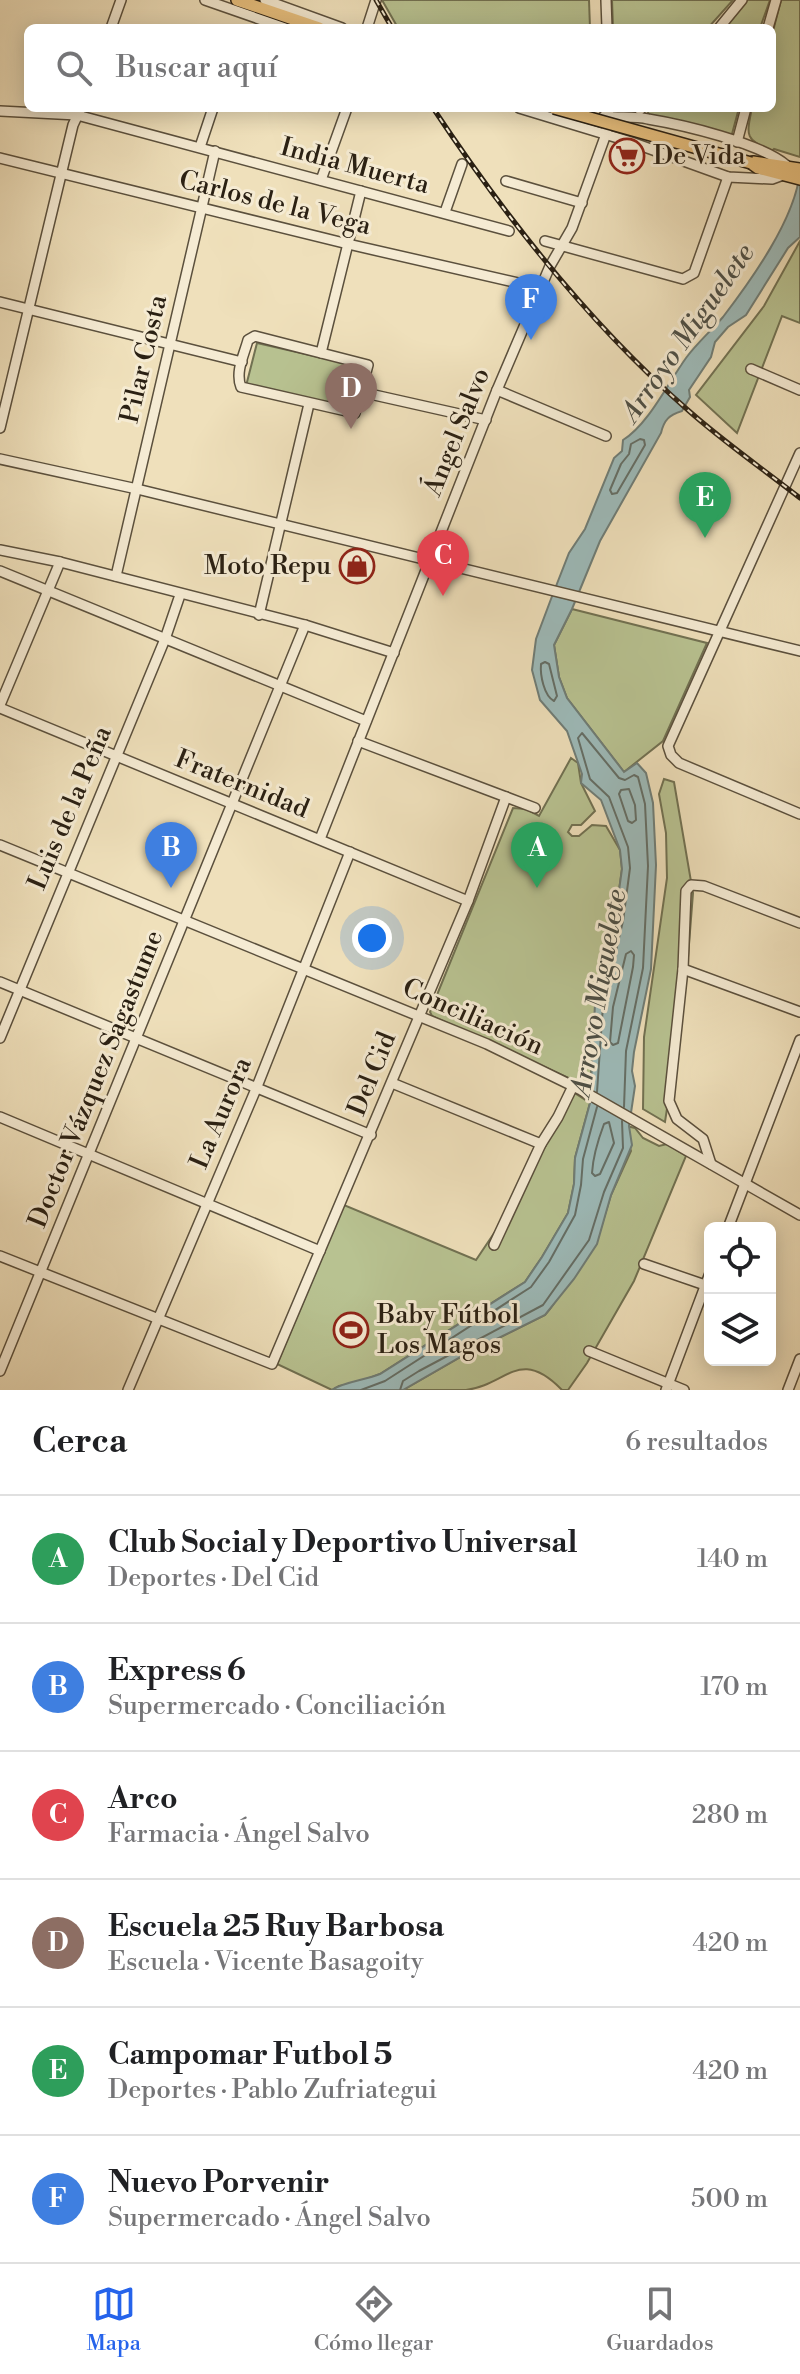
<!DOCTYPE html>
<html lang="es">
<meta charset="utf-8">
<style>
:root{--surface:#fff;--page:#f2f2f2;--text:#202124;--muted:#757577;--line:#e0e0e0;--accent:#2563eb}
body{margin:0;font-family:"Libre Bodoni",serif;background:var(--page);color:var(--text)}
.controls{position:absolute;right:24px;bottom:24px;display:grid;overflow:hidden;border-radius:12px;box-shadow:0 4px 20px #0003}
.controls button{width:72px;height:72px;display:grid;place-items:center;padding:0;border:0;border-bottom:2px solid var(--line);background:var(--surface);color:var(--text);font:40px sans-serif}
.you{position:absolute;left:372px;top:938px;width:28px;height:28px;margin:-20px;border:6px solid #fff;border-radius:50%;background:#1a73e8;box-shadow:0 0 0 12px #1a73e833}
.badge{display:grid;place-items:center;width:52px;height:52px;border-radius:50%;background:var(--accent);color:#fff;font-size:26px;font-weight:700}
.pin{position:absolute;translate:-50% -66px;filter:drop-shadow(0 2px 4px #0008)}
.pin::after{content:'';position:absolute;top:42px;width:28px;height:24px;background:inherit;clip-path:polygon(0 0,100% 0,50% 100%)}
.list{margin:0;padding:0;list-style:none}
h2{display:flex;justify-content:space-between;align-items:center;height:104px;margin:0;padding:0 32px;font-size:34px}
h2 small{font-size:26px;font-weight:400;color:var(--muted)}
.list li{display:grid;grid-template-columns:52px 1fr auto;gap:24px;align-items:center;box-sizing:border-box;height:128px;padding:0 32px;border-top:2px solid var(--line)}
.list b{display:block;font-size:30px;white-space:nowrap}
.list p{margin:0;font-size:26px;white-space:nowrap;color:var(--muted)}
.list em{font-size:26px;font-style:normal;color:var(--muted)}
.icon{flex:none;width:44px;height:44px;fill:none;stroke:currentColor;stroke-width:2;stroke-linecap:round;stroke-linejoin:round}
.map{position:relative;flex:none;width:800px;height:1390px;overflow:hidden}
.search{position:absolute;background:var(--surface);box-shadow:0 4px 20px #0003;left:24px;right:24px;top:24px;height:88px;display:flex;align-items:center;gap:20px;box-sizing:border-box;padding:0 28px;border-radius:12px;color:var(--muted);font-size:30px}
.sheet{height:872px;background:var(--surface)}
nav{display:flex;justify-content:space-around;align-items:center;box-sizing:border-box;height:112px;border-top:2px solid var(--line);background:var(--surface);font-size:22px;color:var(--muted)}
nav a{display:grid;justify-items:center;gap:4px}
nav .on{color:var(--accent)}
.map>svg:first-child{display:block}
.green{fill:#b8c291;stroke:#717152;stroke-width:2}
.water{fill:#9dbbba;stroke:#6f7d77;stroke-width:2}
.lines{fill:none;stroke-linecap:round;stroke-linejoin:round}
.shore{stroke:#646e66;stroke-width:2}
.minor-casing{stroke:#5b503d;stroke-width:12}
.major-casing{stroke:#2a2013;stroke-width:14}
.minor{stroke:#f5ebd3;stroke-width:9}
.major{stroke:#e8c07e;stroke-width:11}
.rail-casing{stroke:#2a2013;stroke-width:5}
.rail{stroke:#f5ebd3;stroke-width:2;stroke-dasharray:6;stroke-linecap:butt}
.major-bridge-casing{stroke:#2a2013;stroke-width:14;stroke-linecap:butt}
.major-bridge{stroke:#e8c07e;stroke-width:11}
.labels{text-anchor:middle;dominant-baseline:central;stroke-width:6;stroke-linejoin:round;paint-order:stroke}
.poi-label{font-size:26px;fill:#2a2013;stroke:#f5ebd3;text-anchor:start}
.street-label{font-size:26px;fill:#2a2013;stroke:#f5ebd3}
.water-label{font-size:28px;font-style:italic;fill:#4c4e45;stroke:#f5ebd3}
</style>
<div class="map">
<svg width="800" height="1390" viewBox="0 0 800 1390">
<rect width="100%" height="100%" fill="#efe0bb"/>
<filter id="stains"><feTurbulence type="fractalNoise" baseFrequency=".0025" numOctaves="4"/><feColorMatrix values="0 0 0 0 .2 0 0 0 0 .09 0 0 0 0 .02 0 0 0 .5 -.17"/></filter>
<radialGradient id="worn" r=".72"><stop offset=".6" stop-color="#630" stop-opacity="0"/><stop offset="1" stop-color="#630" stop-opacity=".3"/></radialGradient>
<!-- green -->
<g class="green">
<path d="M382 0H589L590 28H398Z"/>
<path d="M612 0H733L708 28H613Z"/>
<path d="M747 0H770L760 28H723Z"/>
<path d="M781 0H800V157L774 149 772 151C745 139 746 137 752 108H772V35Z"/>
<path d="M647 108H739L732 134 729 136 649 116Z"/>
<path d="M800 241V323L782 316 737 433 696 395 764 306Z"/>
<path d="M257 343 358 366 349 408 246 386Z"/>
<path d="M572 609 707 643 663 741 624 772 567 698 559 677 554 645Z"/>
<path d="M571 758 578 763 581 783 595 811 581 825H572L568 832 572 836H579L592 825 606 826 620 850 622 869 615 919 601 976 589 1091 582 1084 432 1016 430 1012 513 808 526 809 539 816Z"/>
<path d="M664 779 674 782 693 893 686 983 665 1122 643 1109 644 1037 667 878 666 833 659 794Z"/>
<path d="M573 1092 590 1103 575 1158 574 1184 568 1213 542 1257 525 1282 380 1374 356 1383 339 1386 332 1390 277 1364 344 1205 476 1260 515 1202Z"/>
<path d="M622 1125 635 1128 643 1138 659 1146 667 1144 686 1156 634 1281 587 1363 568 1390H562C519 1346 507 1385 466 1390 446 1390 423 1390 403 1390L464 1355 545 1315 550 1309 596 1244 611 1195 631 1151Z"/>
</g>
<!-- water -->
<path class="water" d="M800 172V237L788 248 746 315 728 327 715 342 711 357 689 390 690 397 682 411C669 415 664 420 661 433L600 541 572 609 554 645 559 677 567 698 624 772 637 763 646 773 653 803 656 865 651 969 634 1052 632 1071 635 1086 629 1126 632 1145 611 1195 597 1244 574 1279 545 1315 464 1355 403 1390H332C343 1382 366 1380 380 1374L525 1282 542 1257 568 1213 574 1184 575 1158 590 1103 595 1004 615 919 622 869 620 850 601 800 581 783 582 774 567 731 540 700 532 670 536 639 551 599 569 553 585 529 614 458 622 451 623 440C648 425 668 383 686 358 697 343 711 331 723 317 752 279 795 219 800 172Z"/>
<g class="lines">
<!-- shore -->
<g class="shore">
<path d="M640 439 644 440 645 445 617 493 612 494 610 490 621 464 629 454 631 444Z"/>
<path d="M545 662 549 664 557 696 554 701C544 696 540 675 541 664Z"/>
<path d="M629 789 635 805 636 820 632 823 628 821 619 794 621 790Z"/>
<path d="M631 951 634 955 633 967 618 1043 613 1045 610 1042 613 1007 626 954Z"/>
<path d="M597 1092 603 1005 623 921 630 868 628 847 609 797 590 779 578 738 582 733 619 778 625 780 634 775 638 777 645 804 648 866 643 968 626 1051 624 1107"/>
<path d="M609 1122 614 1143 600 1174 595 1176 592 1173C593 1155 598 1140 604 1124Z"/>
<path d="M361 1390 385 1381 531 1287 549 1262 575 1215 581 1185 583 1159 597 1107"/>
<path d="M400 1390 403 1381 419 1371 543 1305 589 1240 604 1192 623 1148 622 1121"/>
</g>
<!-- minor casing -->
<g class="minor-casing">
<g id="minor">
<path d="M205 0 285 28"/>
<path d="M265 0 342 28"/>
<path d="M606 0 607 28"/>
<path d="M111 28 121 0"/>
<path d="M367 28 376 0"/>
<path d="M719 28 742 0"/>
<path d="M768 28 776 0"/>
<path d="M519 108 631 142 728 177 772 179 783 175"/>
<path d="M640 110 641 108"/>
<path d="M0 111 77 115 509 231"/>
<path d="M604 116C619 118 634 116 648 119 684 125 760 143 786 165"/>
<path d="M737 142 746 108"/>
<path d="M200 147 213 108"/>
<path d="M0 158 348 244 540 288"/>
<path d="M321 180 347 108"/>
<path d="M506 181 582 203"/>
<path d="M445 212 462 164"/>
<path d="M545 241 683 279 694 273 728 177"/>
<path d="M0 302 242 362"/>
<path d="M255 336 368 365 355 413 241 387C235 372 244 355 248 340Z"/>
<path d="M321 353 361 191"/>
<path d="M751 369 800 390"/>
<path d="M497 390 606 436"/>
<path d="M361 392 486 420"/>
<path d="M0 428 73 125 81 108"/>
<path d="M800 453 668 746 671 755 679 763 800 814"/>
<path d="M0 459 137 489 800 651"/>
<path d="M0 550 60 562 305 625 394 653"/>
<path d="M0 571 366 721"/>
<path d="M116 576 215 151"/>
<path d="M259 615 309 404"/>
<path d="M0 705 60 562"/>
<path d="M0 708 468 901"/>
<path d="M358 741 535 808"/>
<path d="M320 839 497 390 550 266 572 228 606 134 609 108"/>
<path d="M0 845 487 1044 581 1090 800 1215"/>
<path d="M683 969 800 1012"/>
<path d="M0 982 371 1135"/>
<path d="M0 1038 165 639 180 595"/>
<path d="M392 1083 541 1144"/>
<path d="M0 1117 320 1251"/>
<path d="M711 1164 703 1139 677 1119 669 1101 683 969 686 891 691 885 704 886 800 923"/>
<path d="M728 1228 800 1040"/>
<path d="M494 1245 541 1144 558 1117 573 1086"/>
<path d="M0 1256 272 1364 468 901 506 797"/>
<path d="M644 1264 705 1285"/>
<path d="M589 1351 684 1390"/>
<path d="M0 1371 305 625"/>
<path d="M128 1390 256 1089 350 852"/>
<path d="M666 1390 710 1273"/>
<path d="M788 1390 800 1359"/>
</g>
</g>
<!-- major casing -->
<g class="major-casing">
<g id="major">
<path d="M237 0 319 28"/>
<path d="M753 162 800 169"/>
<path d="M751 163 758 168 800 179"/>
</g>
</g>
<!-- minor -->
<use href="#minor" class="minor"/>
<!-- major -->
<use href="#major" class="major"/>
<!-- rail casing -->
<g class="rail-casing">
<g id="rail">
<path d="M376 0 392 28"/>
<path d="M433 108C506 218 589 324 689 411 724 442 763 469 800 498"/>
</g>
</g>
<!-- rail -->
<use href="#rail" class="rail"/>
<!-- major-bridge casing -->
<g class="major-bridge-casing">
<path id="major-bridge" d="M554 108 751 163"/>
</g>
<!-- major-bridge -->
<use href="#major-bridge" class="major-bridge"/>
</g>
<!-- icons -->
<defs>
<g id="supermarket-ring" transform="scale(1.8)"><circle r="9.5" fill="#f5ebd3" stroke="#8f2418" stroke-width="1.5"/><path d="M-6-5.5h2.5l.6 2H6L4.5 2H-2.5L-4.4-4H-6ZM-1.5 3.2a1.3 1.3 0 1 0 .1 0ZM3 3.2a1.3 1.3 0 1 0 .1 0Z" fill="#8f2418"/></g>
<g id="shop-ring" transform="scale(1.8)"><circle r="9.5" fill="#f5ebd3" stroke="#8f2418" stroke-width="1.5"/><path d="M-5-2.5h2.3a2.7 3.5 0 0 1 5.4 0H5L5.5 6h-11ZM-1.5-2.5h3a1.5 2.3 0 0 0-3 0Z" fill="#8f2418"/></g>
<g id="stadium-ring" transform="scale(1.8)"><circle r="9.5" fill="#f5ebd3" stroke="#8f2418" stroke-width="1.5"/><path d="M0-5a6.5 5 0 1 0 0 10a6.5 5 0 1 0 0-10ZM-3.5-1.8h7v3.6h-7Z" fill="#8f2418"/></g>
</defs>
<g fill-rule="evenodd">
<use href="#supermarket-ring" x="627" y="156"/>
<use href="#shop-ring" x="357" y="566"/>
<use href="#stadium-ring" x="351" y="1330"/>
</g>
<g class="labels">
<!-- poi labels -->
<g class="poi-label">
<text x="653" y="156">De Vida</text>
<text x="331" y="566" text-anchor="end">Moto Repu</text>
<text x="377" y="1315">Baby Fútbol<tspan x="377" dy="30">Los Magos</tspan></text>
</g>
<!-- street labels -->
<g class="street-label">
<text transform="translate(355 166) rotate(15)">India Muerta</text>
<text transform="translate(275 203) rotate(14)">Carlos de la Vega</text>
<text transform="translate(144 359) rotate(-77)">Pilar Costa</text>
<text transform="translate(457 432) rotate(-68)">Ángel Salvo</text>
<text transform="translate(242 784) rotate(22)">Fraternidad</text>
<text transform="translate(70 808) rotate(-67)">Luis de la Peña</text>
<text transform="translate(473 1017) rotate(24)">Conciliación</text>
<text transform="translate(372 1074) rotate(-68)">Del Cid</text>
<text transform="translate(96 1079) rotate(-68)">Doctor Vázquez Sagastume</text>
<text transform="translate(221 1113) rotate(-67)">La Aurora</text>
</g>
<!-- water labels -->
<g class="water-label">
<text transform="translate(688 333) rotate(-55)">Arroyo Miguelete</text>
<text transform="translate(599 993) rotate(-80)">Arroyo Miguelete</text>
</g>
</g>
<rect width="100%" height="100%" filter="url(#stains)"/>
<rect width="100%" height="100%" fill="url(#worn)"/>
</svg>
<div class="controls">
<button><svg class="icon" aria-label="locate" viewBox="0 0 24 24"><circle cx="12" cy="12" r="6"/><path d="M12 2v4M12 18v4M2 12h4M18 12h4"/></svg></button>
<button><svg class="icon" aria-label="layers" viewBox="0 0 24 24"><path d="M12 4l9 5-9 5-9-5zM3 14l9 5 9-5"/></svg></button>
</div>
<div class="you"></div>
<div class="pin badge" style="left:537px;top:888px;background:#2e9e5b">A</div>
<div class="pin badge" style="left:171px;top:888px;background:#3f7fe0">B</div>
<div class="pin badge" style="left:443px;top:596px;background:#e0444e">C</div>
<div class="pin badge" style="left:351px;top:429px;background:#8d6e63">D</div>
<div class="pin badge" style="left:705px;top:538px;background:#2e9e5b">E</div>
<div class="pin badge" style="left:531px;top:340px;background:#3f7fe0">F</div>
<div class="search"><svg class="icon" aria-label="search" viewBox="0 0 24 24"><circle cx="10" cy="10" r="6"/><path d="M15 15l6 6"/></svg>Buscar aquí</div>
</div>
<section class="sheet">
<h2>Cerca<small>6 resultados</small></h2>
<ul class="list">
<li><span class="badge" style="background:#2e9e5b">A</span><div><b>Club Social y Deportivo Universal</b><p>Deportes · Del Cid</p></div><em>140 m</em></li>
<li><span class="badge" style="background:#3f7fe0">B</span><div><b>Express 6</b><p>Supermercado · Conciliación</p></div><em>170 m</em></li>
<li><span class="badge" style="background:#e0444e">C</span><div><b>Arco</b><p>Farmacia · Ángel Salvo</p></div><em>280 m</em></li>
<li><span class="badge" style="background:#8d6e63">D</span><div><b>Escuela 25 Ruy Barbosa</b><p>Escuela · Vicente Basagoity</p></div><em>420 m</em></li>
<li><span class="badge" style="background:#2e9e5b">E</span><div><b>Campomar Futbol 5</b><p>Deportes · Pablo Zufriategui</p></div><em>420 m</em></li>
<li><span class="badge" style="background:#3f7fe0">F</span><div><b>Nuevo Porvenir</b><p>Supermercado · Ángel Salvo</p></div><em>500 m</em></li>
</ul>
</section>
<nav>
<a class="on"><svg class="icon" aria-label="map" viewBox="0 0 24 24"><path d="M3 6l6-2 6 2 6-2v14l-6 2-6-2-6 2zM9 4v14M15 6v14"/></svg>Mapa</a>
<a><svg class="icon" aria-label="directions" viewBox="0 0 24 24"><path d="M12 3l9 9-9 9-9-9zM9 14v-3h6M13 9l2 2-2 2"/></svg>Cómo llegar</a>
<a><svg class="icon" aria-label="saved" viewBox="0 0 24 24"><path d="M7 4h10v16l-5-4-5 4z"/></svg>Guardados</a>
</nav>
